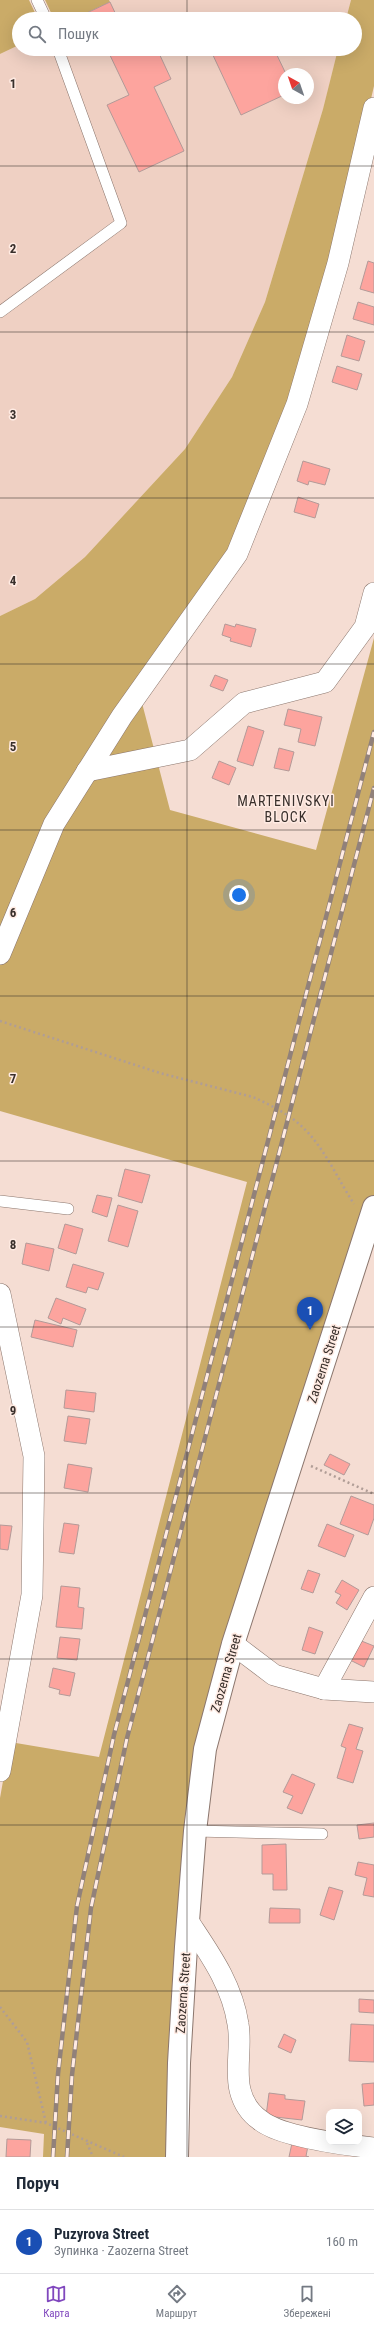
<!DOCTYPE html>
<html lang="uk">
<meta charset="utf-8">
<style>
:root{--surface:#fff;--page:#f2f2f3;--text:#1f2937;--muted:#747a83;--line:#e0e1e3;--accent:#8048be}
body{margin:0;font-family:"Roboto Condensed",sans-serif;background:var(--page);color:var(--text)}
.controls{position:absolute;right:12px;bottom:12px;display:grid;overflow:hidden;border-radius:8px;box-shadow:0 4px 16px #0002}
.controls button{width:36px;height:36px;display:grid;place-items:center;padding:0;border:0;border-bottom:1px solid var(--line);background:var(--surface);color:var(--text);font:20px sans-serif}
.compass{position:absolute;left:278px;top:68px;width:36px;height:36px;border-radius:50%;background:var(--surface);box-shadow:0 4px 16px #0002;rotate:320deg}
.you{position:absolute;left:239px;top:895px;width:14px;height:14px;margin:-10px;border:3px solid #fff;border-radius:50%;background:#1a73e8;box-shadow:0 0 0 6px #1a73e833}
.badge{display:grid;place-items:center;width:26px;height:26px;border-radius:50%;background:var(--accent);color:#fff;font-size:13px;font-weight:700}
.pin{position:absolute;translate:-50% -33px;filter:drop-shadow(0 1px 2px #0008)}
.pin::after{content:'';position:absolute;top:21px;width:14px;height:12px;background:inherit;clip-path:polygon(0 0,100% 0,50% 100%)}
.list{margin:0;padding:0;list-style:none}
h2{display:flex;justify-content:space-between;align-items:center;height:52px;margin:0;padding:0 16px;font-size:17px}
h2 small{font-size:13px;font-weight:400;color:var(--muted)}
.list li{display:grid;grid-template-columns:26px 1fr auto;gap:12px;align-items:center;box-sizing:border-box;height:64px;padding:0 16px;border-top:1px solid var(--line)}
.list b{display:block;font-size:15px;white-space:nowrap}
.list p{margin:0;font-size:13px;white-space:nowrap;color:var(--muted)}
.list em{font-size:13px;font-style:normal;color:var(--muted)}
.icon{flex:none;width:22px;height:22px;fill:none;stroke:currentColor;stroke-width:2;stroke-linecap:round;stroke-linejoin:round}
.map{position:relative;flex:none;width:374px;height:2157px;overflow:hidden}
.search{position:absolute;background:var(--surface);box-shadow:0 4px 16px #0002;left:12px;right:12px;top:12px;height:44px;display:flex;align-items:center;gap:10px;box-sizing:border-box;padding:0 14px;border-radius:22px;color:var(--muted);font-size:15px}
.sheet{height:116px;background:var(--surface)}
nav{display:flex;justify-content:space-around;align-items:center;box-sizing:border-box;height:56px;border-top:1px solid var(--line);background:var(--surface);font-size:11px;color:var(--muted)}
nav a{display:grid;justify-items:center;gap:2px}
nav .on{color:var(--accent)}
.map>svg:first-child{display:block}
.built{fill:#efd0c3;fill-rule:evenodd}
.green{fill:#caab68}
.building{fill:#fda49e;stroke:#b39a98}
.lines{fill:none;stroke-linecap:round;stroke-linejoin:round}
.service-casing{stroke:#8b766d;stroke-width:12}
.minor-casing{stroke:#8b766d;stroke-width:22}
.tertiary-casing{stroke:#8b766d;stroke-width:24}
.path{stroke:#b09d96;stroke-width:2.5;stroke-dasharray:2 3;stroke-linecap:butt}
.service{stroke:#fff;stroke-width:11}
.minor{stroke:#fff;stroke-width:21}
.tertiary{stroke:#fff;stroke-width:22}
.rail-casing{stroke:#91817a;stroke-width:4.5}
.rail{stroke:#ffebe3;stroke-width:3;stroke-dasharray:9;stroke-linecap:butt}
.grid{fill:none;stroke:#382f2b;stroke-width:1;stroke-opacity:0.55}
.labels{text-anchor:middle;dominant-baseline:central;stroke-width:3;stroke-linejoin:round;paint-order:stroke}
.street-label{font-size:13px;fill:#382f2b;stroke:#ffebe3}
.neighbourhood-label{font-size:14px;letter-spacing:1px;fill:#382f2b;stroke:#ffebe3}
.grid-label{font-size:13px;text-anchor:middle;font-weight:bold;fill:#382f2b;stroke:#ffebe3;stroke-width:3;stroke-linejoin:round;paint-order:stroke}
</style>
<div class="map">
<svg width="374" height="2157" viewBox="0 0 374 2157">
<rect width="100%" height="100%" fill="#f5ddd3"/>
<!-- built -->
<g class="built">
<path d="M109 0H351L346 19H74L110 2Z"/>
<path d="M19 45V49H338L323 109 265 302 232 377 185 449 85 557 35 599 0 616V54ZM284 74H308V98H284Z"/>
</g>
<!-- green -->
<g class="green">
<path d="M0 0H29L38 19H19V45L0 54Z"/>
<path d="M45 0H109L110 2 74 19H54Z"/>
<path d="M351 0H374V86L333 261 291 402 233 551 137 684 170 810 316 850 374 638V1207L205 1749 177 2157H43L44 2134 0 2127V1798L10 1742 99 1757 247 1182 0 1111V616L35 599 85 557 185 449 232 377 265 302 323 109 338 49H355V19H346Z"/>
</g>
<!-- building -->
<g class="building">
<path d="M110 2 118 19H74Z"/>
<path d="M72 49H86L75 54Z"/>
<path d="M107 49H157L171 79 154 87 184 151 139 172 107 105 129 95Z"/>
<path d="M214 49H274L286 74H284V95L241 115 211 51Z"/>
<path d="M368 261 374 263V293L360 289Z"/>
<path d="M358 302 374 307V325L353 319Z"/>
<path d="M347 335 365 341 359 361 341 356Z"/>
<path d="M337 366 362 374 357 390 332 382Z"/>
<path d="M303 461 330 469 325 485 309 481 308 485 297 481Z"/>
<path d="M298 497 319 504 315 518 294 512Z"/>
<path d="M225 624 235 627 236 624 256 629 251 647 230 641 231 638 222 635Z"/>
<path d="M215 675 228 680 223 691 210 686Z"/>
<path d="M288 709 322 717 315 746 298 742 301 729 284 725Z"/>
<path d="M248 726 264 731 253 766 237 761Z"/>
<path d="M279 748 294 752 289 771 274 768Z"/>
<path d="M219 761 236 768 229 785 212 778Z"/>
<path d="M125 1169 150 1175 142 1203 118 1196Z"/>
<path d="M97 1195 112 1198 107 1217 92 1212Z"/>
<path d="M118 1205 138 1211 128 1247 108 1241Z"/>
<path d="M65 1224 83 1229 76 1254 58 1248Z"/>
<path d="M26 1243 54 1249 49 1271 22 1264Z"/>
<path d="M73 1264 104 1273 98 1290 88 1287 86 1293 66 1287Z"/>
<path d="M56 1298 86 1309 80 1325 63 1318 61 1324 48 1318Z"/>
<path d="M35 1320 77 1330 73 1347 31 1337Z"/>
<path d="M66 1390 96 1393 94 1412 64 1408Z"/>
<path d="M68 1416 90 1419 86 1444 64 1441Z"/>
<path d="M330 1454 350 1464 344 1475 324 1465Z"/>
<path d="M68 1464 92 1468 88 1492 64 1488Z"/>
<path d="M351 1496 374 1505V1518L368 1535 340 1524Z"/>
<path d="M64 1523 79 1525 74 1554 59 1552Z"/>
<path d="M327 1524 354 1535 345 1557 318 1546Z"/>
<path d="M0 1525 12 1526 8 1550 0 1549Z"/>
<path d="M308 1570 320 1574 313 1593 301 1589Z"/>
<path d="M342 1580 359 1590 347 1610 336 1603 341 1595 335 1592Z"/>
<path d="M61 1586 80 1588 78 1607 84 1608 82 1629 56 1627Z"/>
<path d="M309 1627 323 1632 315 1654 302 1650Z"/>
<path d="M60 1637 80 1639 77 1660 57 1658Z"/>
<path d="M359 1640 374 1646 364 1667 350 1660Z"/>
<path d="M53 1668 75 1673 70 1696 59 1694 60 1690 49 1687Z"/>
<path d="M349 1724 363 1728 356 1749 363 1751 353 1783 337 1778 346 1748 341 1746Z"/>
<path d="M292 1774 315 1784 302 1814 287 1808 293 1796 283 1792Z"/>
<path d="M374 1823V1837L359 1839 357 1825Z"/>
<path d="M286 1844 287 1890H273V1874H262V1845Z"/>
<path d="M358 1862 374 1865V1897L363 1895 367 1878 355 1875Z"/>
<path d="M329 1887 343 1891 334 1920 320 1915Z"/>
<path d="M270 1908 300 1909V1923H269Z"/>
<path d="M359 1999 374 2000V2013L359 2012Z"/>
<path d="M351 2024 374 2025V2062L349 2061Z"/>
<path d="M284 2034 296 2040 291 2053 278 2047Z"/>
<path d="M374 2083V2105L364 2106 362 2084Z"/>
<path d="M269 2093 285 2095V2099L305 2101 302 2120 266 2116Z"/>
<path d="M7 2139 31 2140 30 2157H6Z"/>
<path d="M292 2143 308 2146 306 2156 309 2157H289Z"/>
</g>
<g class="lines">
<!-- service casing -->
<g class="service-casing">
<g id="service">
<path d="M37 0 46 19"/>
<path d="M0 312 121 223 58 49"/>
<path d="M0 1201 68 1209"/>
<path d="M195 1831 322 1834"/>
</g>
</g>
<!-- minor casing -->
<g class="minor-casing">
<g id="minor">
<path d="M87 771 190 750 244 703 325 682 365 627 374 593"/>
<path d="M0 954 54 824 122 716 237 554 297 404 338 263 374 108"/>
<path d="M0 1294 34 1456 32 1595 0 1771"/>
<path d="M233 1644 274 1675 324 1689 374 1692"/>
<path d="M324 1689 374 1597"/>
<path d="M188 1921C209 1953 232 1984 238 2024 242 2045 235 2069 240 2090 243 2102 250 2113 260 2120 280 2137 347 2145 374 2148"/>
</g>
</g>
<!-- tertiary casing -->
<g class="tertiary-casing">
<path id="tertiary" d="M177 2157 179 2063 186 1947 195 1831 205 1749 233 1644 374 1207"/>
</g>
<!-- path -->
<g class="path">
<path d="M0 1021 160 1073 253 1097C268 1104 285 1112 298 1123 323 1144 337 1178 354 1204"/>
<path d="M311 1466 374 1494"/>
<path d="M0 2007 27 2042 46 2123"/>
<path d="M0 2116 46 2123 124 2157"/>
<path d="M87 2143 93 2157"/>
</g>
<!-- service -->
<use href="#service" class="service"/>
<!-- minor -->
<use href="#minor" class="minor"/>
<!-- tertiary -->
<use href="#tertiary" class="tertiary"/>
<!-- rail casing -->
<g class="rail-casing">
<g id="rail">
<path d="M53 2157 58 2074 77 1906 114 1735 374 732"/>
<path d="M67 2157 72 2075 91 1908 127 1738 374 788"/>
</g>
</g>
<!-- rail -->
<use href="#rail" class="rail"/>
</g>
<!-- grid -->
<path class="grid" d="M187 0V19M187 49V2157M0 166H374M0 332H374M0 498H374M0 664H374M0 830H374M0 996H374M0 1161H374M0 1327H374M0 1493H374M0 1659H374M0 1825H374M0 1991H374"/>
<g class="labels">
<!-- street labels -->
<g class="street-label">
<text transform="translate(324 1364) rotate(-72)">Zaozerna Street</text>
<text transform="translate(226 1673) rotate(-74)">Zaozerna Street</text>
<text transform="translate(183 1993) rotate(-86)">Zaozerna Street</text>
</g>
<!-- neighbourhood labels -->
<g class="neighbourhood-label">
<text x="286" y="801">MARTENIVSKYI<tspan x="286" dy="16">BLOCK</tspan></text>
</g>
</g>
<g class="grid-label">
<text x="13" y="88">1</text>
<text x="13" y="253">2</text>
<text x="13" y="419">3</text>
<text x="13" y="585">4</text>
<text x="13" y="751">5</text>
<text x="13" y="917">6</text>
<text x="13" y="1083">7</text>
<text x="13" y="1249">8</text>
<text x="13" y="1415">9</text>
</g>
</svg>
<div class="controls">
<button><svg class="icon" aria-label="layers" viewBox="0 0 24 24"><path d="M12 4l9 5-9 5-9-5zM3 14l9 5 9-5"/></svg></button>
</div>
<svg class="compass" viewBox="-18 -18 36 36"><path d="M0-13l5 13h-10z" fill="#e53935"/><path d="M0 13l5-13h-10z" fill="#747a83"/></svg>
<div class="you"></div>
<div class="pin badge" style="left:310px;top:1330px;background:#1a4fb4">1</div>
<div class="search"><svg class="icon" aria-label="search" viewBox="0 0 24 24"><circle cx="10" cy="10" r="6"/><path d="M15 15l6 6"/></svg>Пошук</div>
</div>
<section class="sheet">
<h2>Поруч<small></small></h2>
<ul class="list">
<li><span class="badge" style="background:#1a4fb4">1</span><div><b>Puzyrova Street</b><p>Зупинка · Zaozerna Street</p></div><em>160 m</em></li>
</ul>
</section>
<nav>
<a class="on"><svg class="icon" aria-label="map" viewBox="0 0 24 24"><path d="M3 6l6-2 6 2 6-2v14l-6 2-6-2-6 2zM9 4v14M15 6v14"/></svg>Карта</a>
<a><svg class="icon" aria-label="directions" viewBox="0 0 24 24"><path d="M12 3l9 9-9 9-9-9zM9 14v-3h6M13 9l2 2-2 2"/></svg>Маршрут</a>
<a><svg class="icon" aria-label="saved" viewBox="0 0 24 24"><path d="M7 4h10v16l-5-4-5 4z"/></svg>Збережені</a>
</nav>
